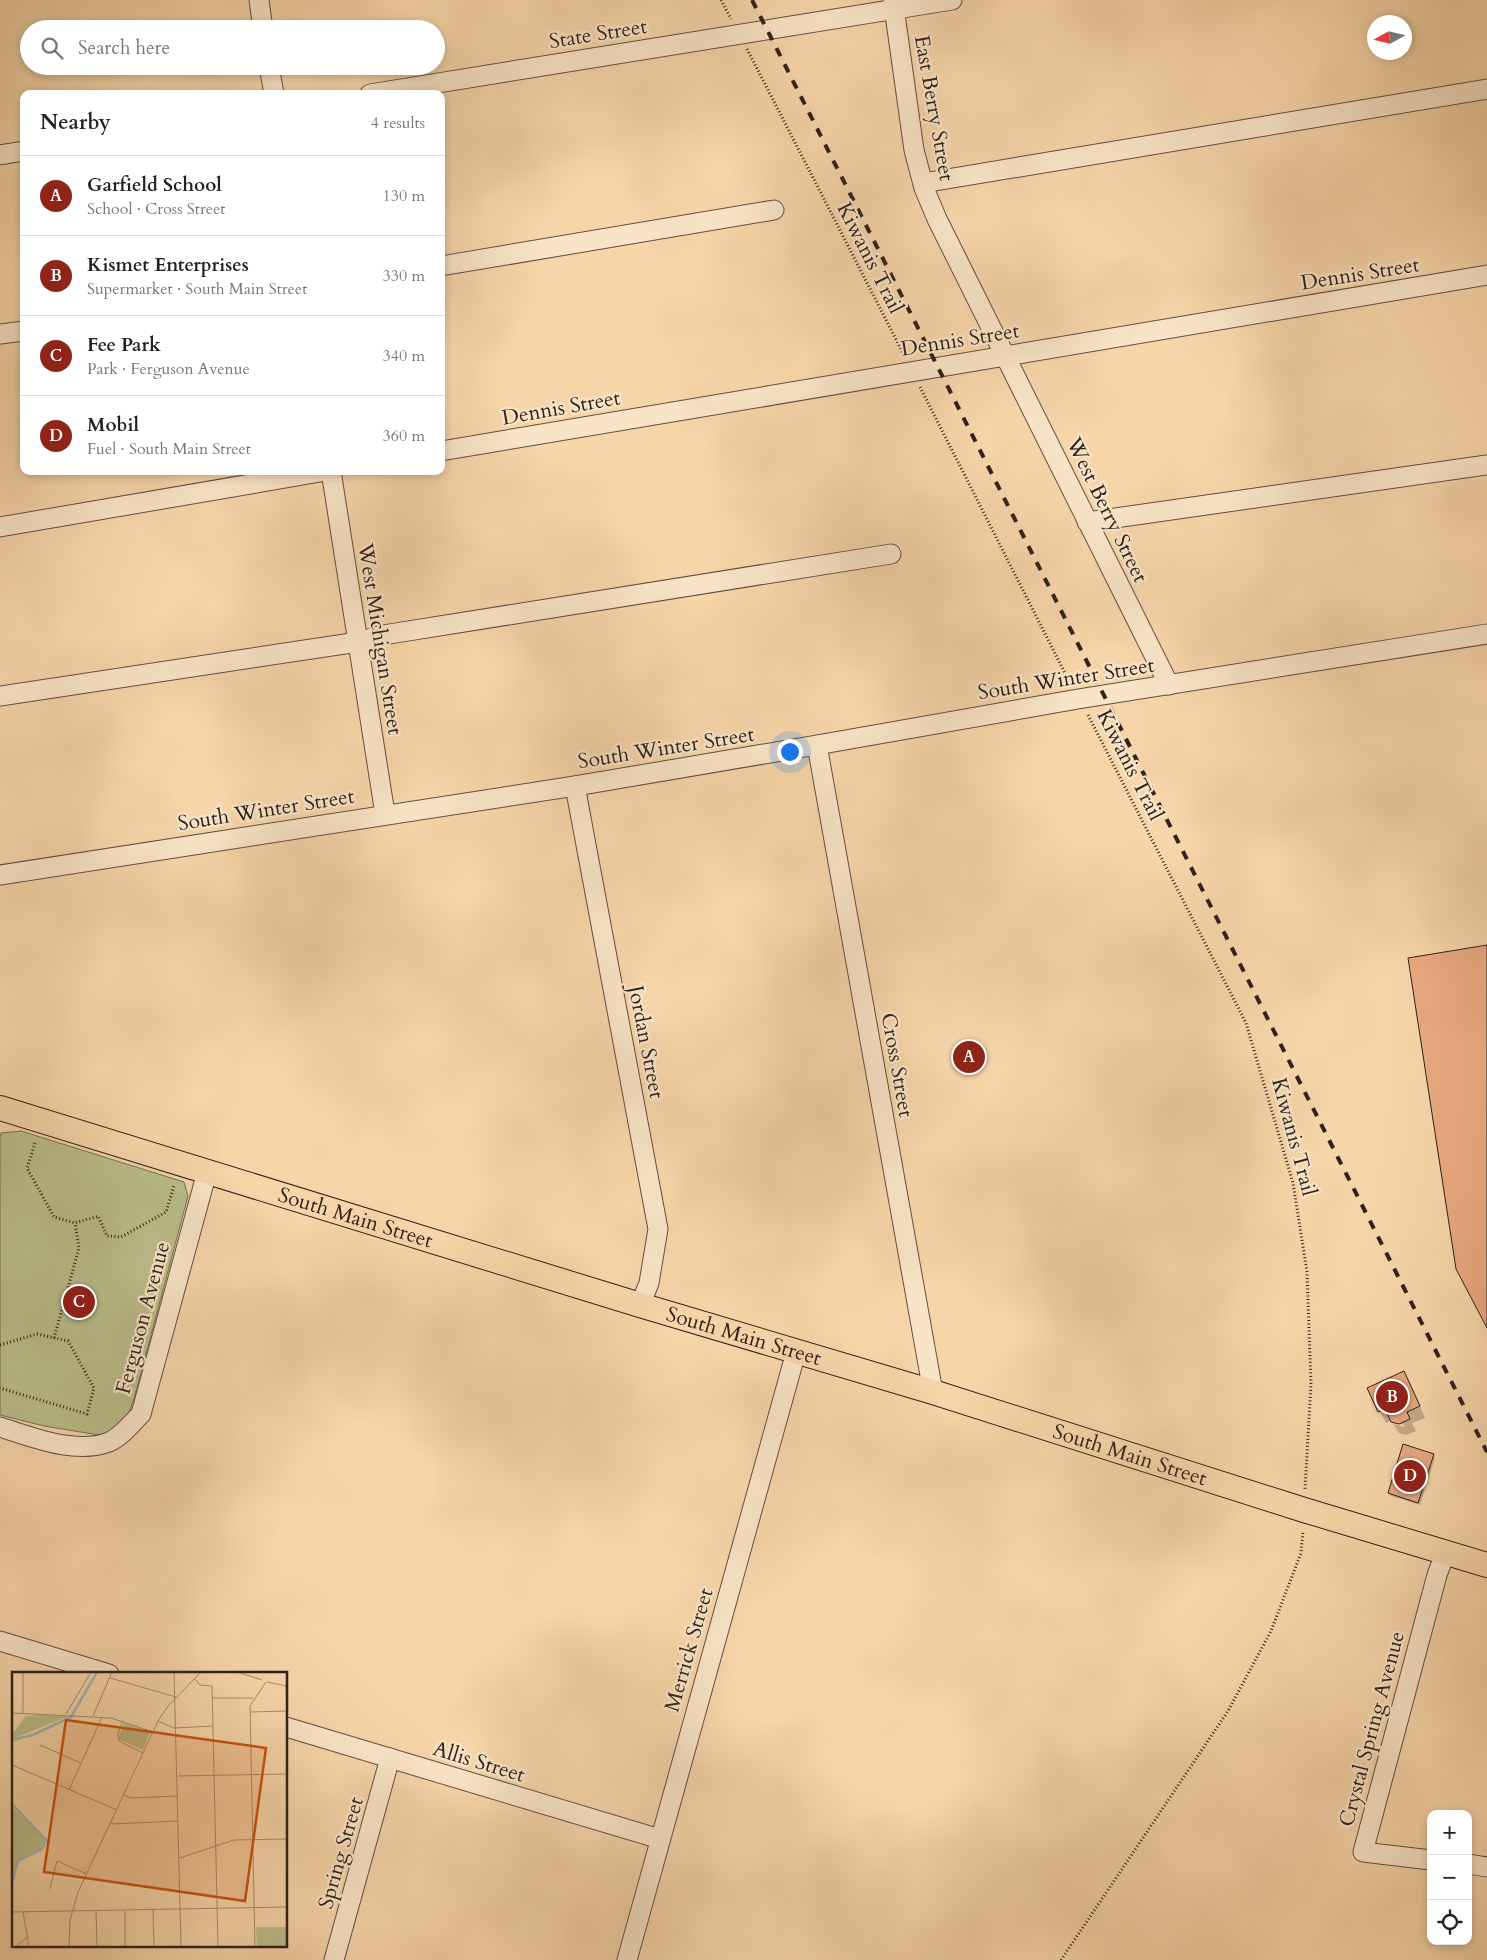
<!DOCTYPE html>
<meta charset="utf-8">
<style>
:root{--surface:#fff;--page:#f2f2f2;--text:#222;--muted:#767676;--line:#e0e0e0;--accent:#8f2418}
body{margin:0;font-family:Cardo,serif;background:var(--page);color:var(--text)}
.controls{position:absolute;right:15px;bottom:15px;display:grid;overflow:hidden;border-radius:10px;box-shadow:0 2px 8px #0003}
.controls button{width:45px;height:45px;display:grid;place-items:center;padding:0;border:0;border-bottom:1px solid var(--line);background:var(--surface);color:var(--text);font:25px sans-serif}
.compass{position:absolute;left:1367px;top:15px;width:45px;height:45px;border-radius:50%;background:var(--surface);box-shadow:0 2px 8px #0003;rotate:262deg}
.you{position:absolute;left:789px;top:751px;width:18px;height:18px;margin:-12px;border:4px solid #fff;border-radius:50%;background:#1a73e8;box-shadow:0 0 0 8px #1a73e833}
.badge{display:grid;place-items:center;width:32px;height:32px;border-radius:50%;background:var(--accent);color:#fff;font-size:16px;font-weight:700}
.pin{position:absolute;translate:-50% -50%;border:2px solid #fff;box-shadow:0 1px 5px #0006}
.list{margin:0;padding:0;list-style:none}
h2{display:flex;justify-content:space-between;align-items:center;height:65px;margin:0;padding:0 20px;font-size:21px}
h2 small{font-size:16px;font-weight:400;color:var(--muted)}
.list li{display:grid;grid-template-columns:32px 1fr auto;gap:15px;align-items:center;box-sizing:border-box;height:80px;padding:0 20px;border-top:1px solid var(--line)}
.list b{display:block;font-size:19px;white-space:nowrap}
.list p{margin:0;font-size:16px;white-space:nowrap;color:var(--muted)}
.list em{font-size:16px;font-style:normal;color:var(--muted)}
.icon{flex:none;width:28px;height:28px;fill:none;stroke:currentColor;stroke-width:2;stroke-linecap:round;stroke-linejoin:round}
.map{position:relative;flex:none;width:1487px;height:1960px;overflow:hidden}
.search{position:absolute;background:var(--surface);box-shadow:0 2px 8px #0003;left:20px;top:20px;width:425px;height:55px;display:flex;align-items:center;gap:12px;box-sizing:border-box;padding:0 18px;border-radius:28px;color:var(--muted);font-size:19px}
.panel{position:absolute;background:var(--surface);box-shadow:0 2px 8px #0003;left:20px;top:90px;width:425px;height:385px;border-radius:10px}
.map>svg:first-child{display:block}
.green{fill:#babe8a;stroke:#747052}
.shadow{fill:#0003}
.building{fill:#e9a981;stroke:#2f221b}
.lines{fill:none;stroke-linecap:round;stroke-linejoin:round}
.minor-casing{stroke:#614f3e;stroke-width:21}
.major-casing{stroke:#2f221b;stroke-width:26}
.path{stroke:#2f221b;stroke-width:3;stroke-dasharray:1 2.5;stroke-linecap:butt}
.minor{stroke:#f9e4c7;stroke-width:19}
.major{stroke:#f6d5a9;stroke-width:24}
.rail{stroke:#2f221b;stroke-width:4;stroke-dasharray:9 9;stroke-linecap:butt}
.labels{text-anchor:middle;dominant-baseline:central;stroke-width:4.5;stroke-linejoin:round;paint-order:stroke}
.street-label{font-size:21px;fill:#2f221b;stroke:#f9e4c7}
.inset-river{fill:none;stroke:#a3b5b5;stroke-width:2.5}
.inset-road{fill:none;stroke:#a68d70;stroke-width:1}
.view{fill:#cc510e;fill-opacity:0.15;stroke:#cc510e;stroke-width:2.5}
.inset-edge{fill:none;stroke:#2f221b;stroke-width:2.5}
</style>
<div class="map">
<svg width="1487" height="1960" viewBox="0 0 1487 1960">
<rect width="100%" height="100%" fill="#f6d5a9"/>
<filter id="stains"><feTurbulence type="fractalNoise" baseFrequency=".004" numOctaves="4"/><feColorMatrix values="0 0 0 0 .2 0 0 0 0 .09 0 0 0 0 .02 0 0 0 .5 -.17"/></filter>
<radialGradient id="worn" r=".72"><stop offset=".6" stop-color="#630" stop-opacity="0"/><stop offset="1" stop-color="#630" stop-opacity=".3"/></radialGradient>
<!-- green -->
<path class="green" d="M21 1131 184 1182 188 1196 134 1399 126 1420 105 1436 44 1426 0 1415V1137L1 1133Z"/>
<!-- shadow -->
<g class="shadow">
<path d="M1410 1384 1425 1418 1412 1423 1416 1431 1406 1435 1399 1433 1393 1424 1404 1427 1405 1425 1391 1421 1386 1423 1369 1389Z"/>
<path d="M1433 1455 1435 1458 1420 1505 1391 1496 1389 1493Z"/>
</g>
<!-- building -->
<g class="building">
<path d="M1487 945V1328L1456 1269 1408 958Z"/>
<path d="M1404 1371 1420 1406 1407 1412 1410 1419 1399 1424 1391 1422 1385 1409 1378 1412 1367 1388Z"/>
<path d="M1403 1444 1434 1454 1418 1503 1388 1493Z"/>
</g>
<g class="lines">
<!-- minor casing -->
<g class="minor-casing">
<g id="minor">
<path d="M259 0 263 29"/>
<path d="M893 0 914 150 924 188 937 219 1169 685"/>
<path d="M269 66 274 94"/>
<path d="M370 94 952 0"/>
<path d="M0 155 24 151"/>
<path d="M923 183 1487 89"/>
<path d="M441 266 774 210"/>
<path d="M0 334 24 331"/>
<path d="M441 451 1487 275"/>
<path d="M331 471 385 814"/>
<path d="M1087 522 1487 465"/>
<path d="M0 527 326 471"/>
<path d="M0 696 358 642 383 635 891 554"/>
<path d="M817 745 933 1392"/>
<path d="M575 786 658 1229 649 1283 640 1305"/>
<path d="M0 875 575 786 817 745 1078 699 1487 634"/>
<path d="M0 1427C32 1437 76 1455 109 1442 121 1437 132 1423 141 1414L207 1172"/>
<path d="M0 1641 109 1674"/>
<path d="M286 1727 660 1839"/>
<path d="M1431 1860 1363 1852 1437 1575 1446 1551"/>
<path d="M1468 1864 1487 1867"/>
<path d="M334 1960 390 1758"/>
<path d="M627 1960 796 1352"/>
</g>
</g>
<!-- major casing -->
<g class="major-casing">
<g id="major">
<path id="s1" d="M0 1108 640 1305 933 1392 1304 1510 1487 1565"/>
</g>
</g>
<!-- path -->
<g class="path">
<path d="M721 0 731 19"/>
<path d="M747 49 904 355"/>
<path d="M920 387 1070 683"/>
<path d="M1088 715 1246 1023 1293 1183 1307 1272 1311 1384 1305 1489"/>
<path d="M35 1143 27 1168 54 1217 75 1223 98 1216 107 1236 121 1237 166 1212 174 1186"/>
<path d="M54 1338 79 1248 75 1223"/>
<path d="M0 1345 37 1334 68 1341 94 1388 87 1414 0 1388"/>
<path d="M1061 1960 1228 1711 1271 1631 1301 1553 1303 1531"/>
</g>
<!-- minor -->
<use href="#minor" class="minor"/>
<!-- major -->
<use href="#major" class="major"/>
<!-- rail -->
<path class="rail" d="M752 0 1487 1452"/>
</g>
<g class="labels">
<!-- street labels -->
<g class="street-label">
<text transform="translate(598 34) rotate(-9)">State Street</text>
<text transform="translate(934 108) rotate(80)">East Berry Street</text>
<text transform="translate(870 258) rotate(63)">Kiwanis Trail</text>
<text transform="translate(1360 274) rotate(-9)">Dennis Street</text>
<text transform="translate(960 340) rotate(-9)">Dennis Street</text>
<text transform="translate(561 408) rotate(-10)">Dennis Street</text>
<text transform="translate(1107 510) rotate(64)">West Berry Street</text>
<text transform="translate(380 639) rotate(81)">West Michigan Street</text>
<text transform="translate(1066 679) rotate(-9)">South Winter Street</text>
<text transform="translate(666 748) rotate(-9)">South Winter Street</text>
<text transform="translate(1130 765) rotate(63)">Kiwanis Trail</text>
<text transform="translate(266 810) rotate(-9)">South Winter Street</text>
<text transform="translate(646 1042) rotate(79)">Jordan Street</text>
<text transform="translate(897 1065) rotate(80)">Cross Street</text>
<text transform="translate(1294 1137) rotate(75)">Kiwanis Trail</text>
<text stroke="none"><textPath href="#s1" startOffset="372">South Main Street</textPath></text>
<text transform="translate(143 1318) rotate(-75)">Ferguson Avenue</text>
<text stroke="none"><textPath href="#s1" startOffset="778">South Main Street</textPath></text>
<text stroke="none"><textPath href="#s1" startOffset="1182">South Main Street</textPath></text>
<text transform="translate(689 1650) rotate(-74)">Merrick Street</text>
<text transform="translate(1372 1729) rotate(-75)">Crystal Spring Avenue</text>
<text transform="translate(479 1762) rotate(17)">Allis Street</text>
<text transform="translate(341 1853) rotate(-74)">Spring Street</text>
</g>
</g>
<!-- overview -->
<g transform="translate(12 1672)">
<rect width="275" height="275" fill="#f6d5a9"/>
<path d="M14 44 29 43 57 44 0 67V62ZM112 51 138 60 131 78 106 67ZM0 135 31 164 32 169 28 177 6 188 0 205ZM244 255H275V275H245Z" fill="#babe8a"/>
<path class="inset-river" d="M0 68 21 63 59 45 85 0M0 132 34 168 30 177 6 189 0 211"/>
<path class="inset-road" d="M162 0 169 275M225 0 250 8M98 6 164 25M183 7 188 13 200 14 206 275M255 10 275 14M274 14 275 37M200 26H241M238 40 275 39M0 41 99 46 141 60M11 42V0M54 42 79 0M81 44 100 0M111 49 106 61 107 69 131 81M146 49 162 56 200 54M28 73 69 91M0 93 105 138M166 104 275 102M57 118 90 45M112 123 119 126 166 124M99 152 166 149M168 186 222 168 275 167M38 217 45 189 75 202M141 237 142 275M84 239 85 275M113 239V275M0 240 275 235M11 240 17 275M4 275 16 264M57 275 58 248 66 220 146 49 156 34 189 0M243 275 238 34 254 10"/>
<path class="view" d="M54 48 254 76 233 229 32 200Z"/>
<rect width="275" height="275" class="inset-edge"/>
</g>
<rect width="100%" height="100%" filter="url(#stains)"/>
<rect width="100%" height="100%" fill="url(#worn)"/>
</svg>
<div class="controls">
<button>+</button>
<button>−</button>
<button><svg class="icon" aria-label="locate" viewBox="0 0 24 24"><circle cx="12" cy="12" r="6"/><path d="M12 2v4M12 18v4M2 12h4M18 12h4"/></svg></button>
</div>
<svg class="compass" viewBox="-18 -18 36 36"><path d="M0-13l5 13h-10z" fill="#e53935"/><path d="M0 13l5-13h-10z" fill="#767676"/></svg>
<div class="you"></div>
<div class="pin badge" style="left:969px;top:1057px">A</div>
<div class="pin badge" style="left:1392px;top:1397px">B</div>
<div class="pin badge" style="left:79px;top:1302px">C</div>
<div class="pin badge" style="left:1410px;top:1476px">D</div>
<div class="search"><svg class="icon" aria-label="search" viewBox="0 0 24 24"><circle cx="10" cy="10" r="6"/><path d="M15 15l6 6"/></svg>Search here</div>
<section class="panel">
<h2>Nearby<small>4 results</small></h2>
<ul class="list">
<li><span class="badge">A</span><div><b>Garfield School</b><p>School · Cross Street</p></div><em>130 m</em></li>
<li><span class="badge">B</span><div><b>Kismet Enterprises</b><p>Supermarket · South Main Street</p></div><em>330 m</em></li>
<li><span class="badge">C</span><div><b>Fee Park</b><p>Park · Ferguson Avenue</p></div><em>340 m</em></li>
<li><span class="badge">D</span><div><b>Mobil</b><p>Fuel · South Main Street</p></div><em>360 m</em></li>
</ul>
</section>
</div>
